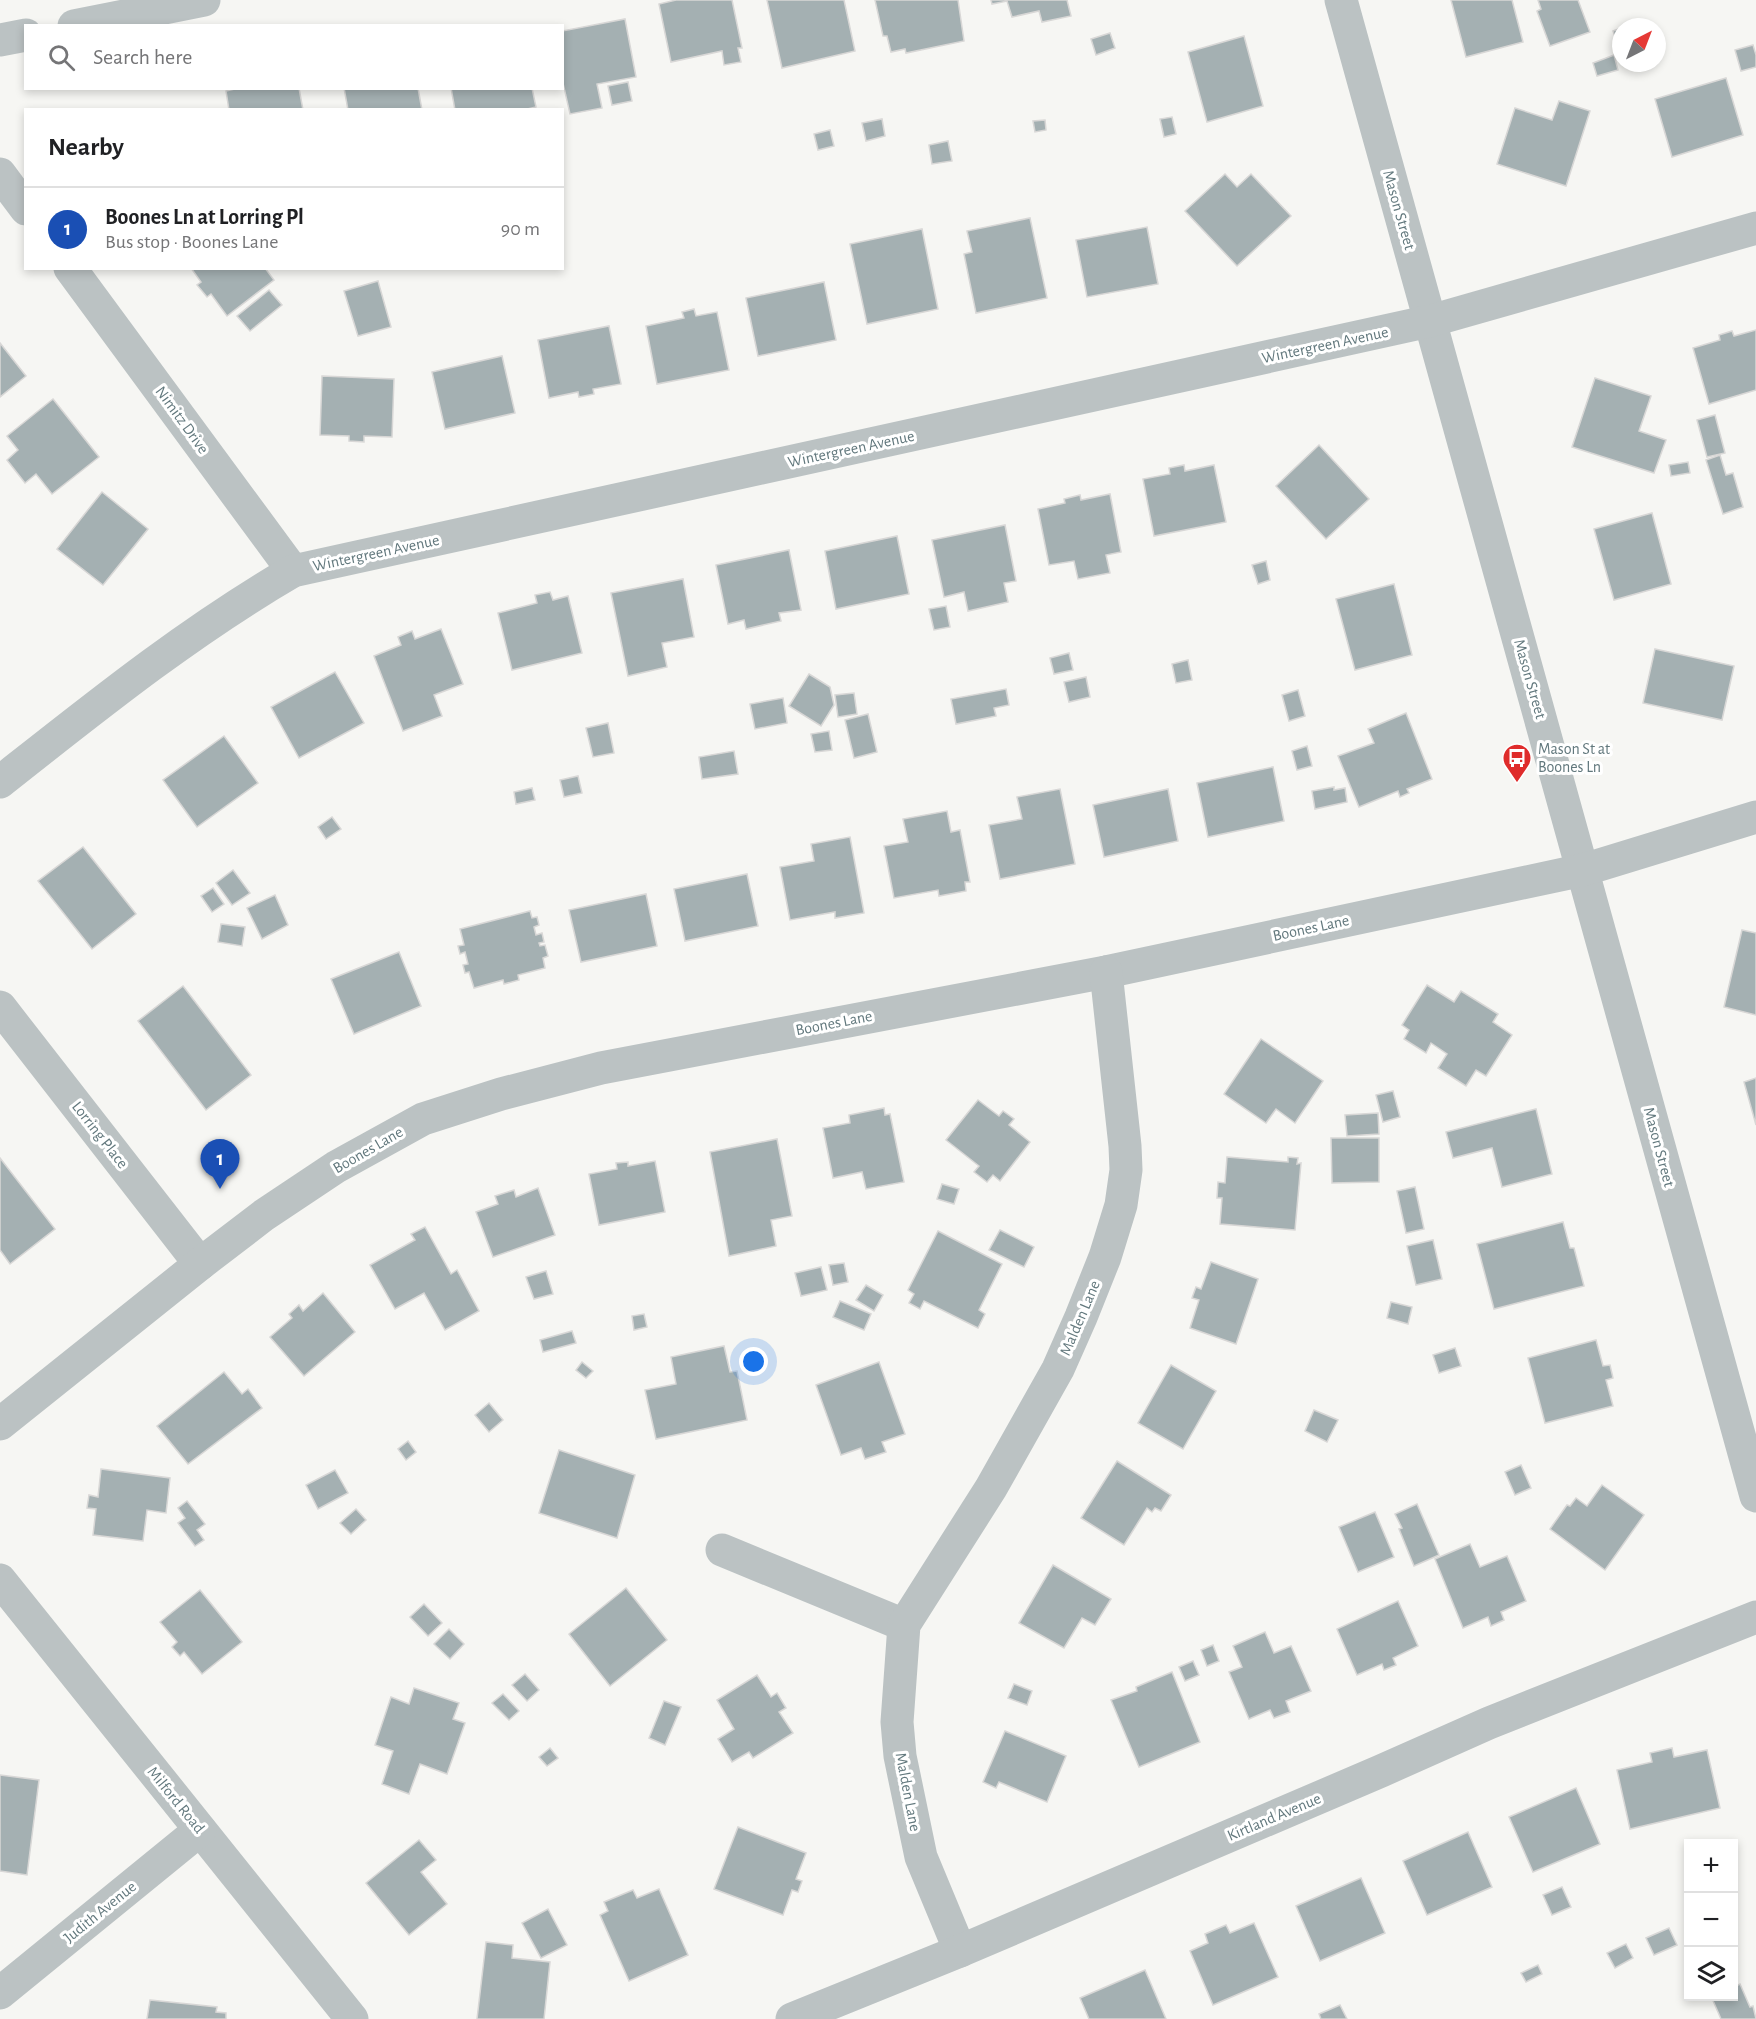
<!DOCTYPE html>
<meta charset="utf-8">
<style>
:root{--surface:#fff;--page:#f2f2f2;--text:#202124;--muted:#757577;--line:#e0e0e0;--accent:#1a73e8}
body{margin:0;font-family:"Alegreya Sans",sans-serif;background:var(--page);color:var(--text)}
.controls{position:absolute;right:18px;bottom:18px;display:grid;overflow:hidden;border-radius:0px;box-shadow:0 3px 9px #0003}
.controls button{width:54px;height:54px;display:grid;place-items:center;padding:0;border:0;border-bottom:2px solid var(--line);background:var(--surface);color:var(--text);font:30px sans-serif}
.compass{position:absolute;left:1612px;top:18px;width:54px;height:54px;border-radius:50%;background:var(--surface);box-shadow:0 3px 9px #0003;rotate:42deg}
.you{position:absolute;left:754px;top:1362px;width:21px;height:21px;margin:-15px;border:4px solid #fff;border-radius:50%;background:#1a73e8;box-shadow:0 0 0 9px #1a73e833}
.badge{display:grid;place-items:center;width:39px;height:39px;border-radius:50%;background:var(--accent);color:#fff;font-size:20px;font-weight:700}
.pin{position:absolute;translate:-50% -50px;filter:drop-shadow(0 2px 3px #0008)}
.pin::after{content:'';position:absolute;top:32px;width:21px;height:18px;background:inherit;clip-path:polygon(0 0,100% 0,50% 100%)}
.list{margin:0;padding:0;list-style:none}
h2{display:flex;justify-content:space-between;align-items:center;height:78px;margin:0;padding:0 24px;font-size:26px}
h2 small{font-size:20px;font-weight:400;color:var(--muted)}
.list li{display:grid;grid-template-columns:39px 1fr auto;gap:18px;align-items:center;box-sizing:border-box;height:84px;padding:0 24px;border-top:2px solid var(--line)}
.list b{display:block;font-size:22px;white-space:nowrap}
.list p{margin:0;font-size:20px;white-space:nowrap;color:var(--muted)}
.list em{font-size:20px;font-style:normal;color:var(--muted)}
.icon{flex:none;width:33px;height:33px;fill:none;stroke:currentColor;stroke-width:2;stroke-linecap:round;stroke-linejoin:round}
.map{position:relative;flex:none;width:1756px;height:2019px;overflow:hidden}
.search{position:absolute;background:var(--surface);box-shadow:0 3px 9px #0003;left:24px;top:24px;width:540px;height:66px;display:flex;align-items:center;gap:15px;box-sizing:border-box;padding:0 21px;border-radius:0px;color:var(--muted);font-size:22px}
.panel{position:absolute;background:var(--surface);box-shadow:0 3px 9px #0003;left:24px;top:108px;width:540px;height:162px;border-radius:0px}
.map>svg:first-child{display:block}
.building{fill:#a4b0b2;stroke:#d8d7d6;stroke-width:1.5}
.lines{fill:none;stroke-linecap:round;stroke-linejoin:round}
.minor{stroke:#bbc2c3;stroke-width:33}
.labels{text-anchor:middle;dominant-baseline:central;stroke-width:6;stroke-linejoin:round;paint-order:stroke}
.street-label{font-size:16px;fill:#62787d;stroke:#fff}
.poi-label{font-size:16px;fill:#62787d;stroke:#fff;text-anchor:start}
</style>
<div class="map">
<svg width="1756" height="2019" viewBox="0 0 1756 2019">
<rect width="100%" height="100%" fill="#f6f6f3"/>
<!-- building -->
<g class="building">
<path d="M676 0H732L742 48H738L741 62 724 65 722 51 671 62 659 4Z"/>
<path d="M767 0H844L855 51 782 68Z"/>
<path d="M875 0H958L964 41 906 53 905 49 891 52 887 36H883Z"/>
<path d="M991 0H1067L1071 16 1042 22 1039 11 1012 17 1007 1 992 4Z"/>
<path d="M1451 0H1512L1523 42 1466 57Z"/>
<path d="M1538 0H1578L1590 32 1550 46 1537 11 1541 9Z"/>
<path d="M625 19 636 77 597 84 602 108 570 114 562 79V31Z"/>
<path d="M1621 28V48H1619L1613 31Z"/>
<path d="M1110 33 1115 48 1096 55 1091 39Z"/>
<path d="M1244 36 1263 106 1207 122 1188 52Z"/>
<path d="M1753 45 1756 55V67L1741 71 1735 50Z"/>
<path d="M1614 55 1618 70 1597 76 1593 63Z"/>
<path d="M1726 78 1743 135 1672 157 1655 99Z"/>
<path d="M628 82 632 101 612 105 608 86Z"/>
<path d="M239 88H299L303 110H229L226 91Z"/>
<path d="M344 88H418L422 110H348Z"/>
<path d="M451 88H532L536 107 523 110H455Z"/>
<path d="M1559 101 1590 111 1566 186 1497 164 1515 108 1552 120Z"/>
<path d="M1172 117 1176 134 1164 137 1160 119Z"/>
<path d="M882 119 885 136 866 141 862 123Z"/>
<path d="M1045 120 1046 130 1035 132 1033 121Z"/>
<path d="M830 130 834 146 818 150 814 134Z"/>
<path d="M948 141 952 161 932 164 929 145Z"/>
<path d="M1225 174 1237 187 1251 174 1291 216 1237 266 1185 211Z"/>
<path d="M1030 218 1047 298 976 313 964 254 972 252 967 231Z"/>
<path d="M1147 227 1158 284 1087 297 1076 240Z"/>
<path d="M922 229 938 309 867 324 850 244Z"/>
<path d="M191 268H265L274 280 227 316 211 294 207 297 197 285 201 282Z"/>
<path d="M378 281 391 327 358 336 344 291Z"/>
<path d="M824 282 836 340 758 356 746 298Z"/>
<path d="M269 290 282 305 250 331 237 316Z"/>
<path d="M694 309 696 316 717 312 729 370 657 384 646 326 684 318 682 312Z"/>
<path d="M609 326 621 384 593 389 594 394 579 397 578 392 549 398 538 340Z"/>
<path d="M1756 330V390L1709 404 1693 348 1720 340 1719 335 1732 331 1734 336Z"/>
<path d="M0 343 26 376 0 397Z"/>
<path d="M502 356 515 413 445 429 432 372Z"/>
<path d="M322 376 394 379 392 437 364 436V442L349 441V436L320 435Z"/>
<path d="M1595 378 1651 396 1639 431 1666 440 1654 473 1572 447Z"/>
<path d="M53 399 99 457 52 494 36 474 25 483 7 460 18 450 7 436Z"/>
<path d="M1715 415 1725 453 1707 457 1697 420Z"/>
<path d="M1319 445 1369 499 1326 539 1276 486Z"/>
<path d="M1720 455 1726 475 1733 473 1743 507 1723 514 1706 460Z"/>
<path d="M1688 462 1690 473 1671 476 1669 465Z"/>
<path d="M1184 465 1185 471 1214 465 1226 522 1154 536 1143 479 1170 474 1169 468Z"/>
<path d="M102 492 148 529 103 585 57 549Z"/>
<path d="M1110 494 1121 552 1106 555 1110 573 1078 579 1074 561 1049 565 1038 509 1065 503 1064 499 1080 495 1081 500Z"/>
<path d="M1652 513 1671 584 1614 600 1594 529Z"/>
<path d="M1005 525 1016 581 1004 583 1008 602 968 611 964 592 944 597 932 540Z"/>
<path d="M897 536 909 594 836 609 825 551Z"/>
<path d="M789 550 801 610 779 613 781 621 746 629 744 620 728 624 716 565Z"/>
<path d="M1266 561 1270 580 1258 584 1252 565Z"/>
<path d="M683 579 694 637 662 643 667 667 628 676 611 593Z"/>
<path d="M1394 584 1412 655 1355 670 1336 599Z"/>
<path d="M550 592 553 600 568 596 582 653 512 670 498 613 537 603 535 595Z"/>
<path d="M946 606 950 627 934 630 929 609Z"/>
<path d="M441 629 463 684 434 695 442 716 403 731 374 656 401 645 398 637 412 631 415 639Z"/>
<path d="M1655 649 1734 666 1722 720 1643 703Z"/>
<path d="M1069 653 1073 670 1054 674 1050 658Z"/>
<path d="M1188 660 1192 680 1176 683 1172 664Z"/>
<path d="M335 672 364 723 299 758 271 707Z"/>
<path d="M809 674 830 687 834 705 821 726 789 706Z"/>
<path d="M1086 677 1090 697 1069 702 1064 682Z"/>
<path d="M1006 689 1009 705 994 708 996 716 956 724 951 699Z"/>
<path d="M1298 690 1305 716 1289 721 1282 695Z"/>
<path d="M854 693 857 714 838 717 835 695Z"/>
<path d="M783 698 787 723 755 729 750 704Z"/>
<path d="M1406 713 1432 779 1407 789 1409 793 1400 797 1398 791 1359 807 1338 756 1374 743 1368 729Z"/>
<path d="M868 714 877 752 854 758 845 720Z"/>
<path d="M608 723 614 753 593 757 586 728Z"/>
<path d="M829 731 832 750 815 752 811 734Z"/>
<path d="M224 736 258 783 197 827 163 780Z"/>
<path d="M1307 746 1312 766 1297 770 1292 751Z"/>
<path d="M734 751 738 774 702 779 699 757Z"/>
<path d="M1273 767 1284 821 1208 837 1197 783Z"/>
<path d="M578 776 582 793 564 797 560 780Z"/>
<path d="M1334 787V790L1345 788 1347 802 1315 809 1312 791Z"/>
<path d="M532 788 535 800 516 804 514 792Z"/>
<path d="M1060 789 1075 864 1000 879 989 825 1022 819 1017 797Z"/>
<path d="M1168 789 1178 841 1104 857 1093 805Z"/>
<path d="M947 811 951 832 960 830 970 882H965L966 891 939 896 938 890 894 898 884 846 908 842 903 819Z"/>
<path d="M332 817 341 829 326 839 318 827Z"/>
<path d="M850 837 864 913 835 918V912L790 920 780 867 814 861 811 844Z"/>
<path d="M83 847 136 914 92 949 38 881Z"/>
<path d="M233 870 250 893 232 905 216 883Z"/>
<path d="M747 874 758 926 685 941 674 889Z"/>
<path d="M213 888 224 904 212 912 201 896Z"/>
<path d="M646 894 657 946 581 962 569 910Z"/>
<path d="M275 895 288 925 262 939 247 908Z"/>
<path d="M530 911 532 918 537 917 539 925 534 927 536 935 542 933 544 942 539 943 540 946 545 945 548 956 543 958 545 968 518 975 519 980 504 984 503 980 474 988 469 972 465 973 463 965 468 964 465 952 460 954 458 946 464 945 460 929Z"/>
<path d="M221 924 245 927 242 946 218 942Z"/>
<path d="M1742 930 1756 933V1015L1724 1007Z"/>
<path d="M399 952 421 1006 354 1034 331 979Z"/>
<path d="M1427 985 1454 1002 1461 991 1498 1014 1493 1022 1512 1035 1486 1076 1476 1070 1466 1086 1438 1068 1447 1054 1431 1043 1426 1053 1404 1039 1409 1030 1402 1025Z"/>
<path d="M183 986 251 1075 206 1110 138 1021Z"/>
<path d="M1261 1039 1323 1081 1295 1123 1276 1109 1266 1123 1224 1094Z"/>
<path d="M1756 1078V1125L1744 1082Z"/>
<path d="M1393 1091 1400 1117 1383 1122 1376 1095Z"/>
<path d="M978 1100 999 1116 1003 1111 1014 1119 1009 1125 1030 1142 1000 1181 993 1175 987 1182 974 1172 979 1166 946 1140Z"/>
<path d="M884 1108 885 1115 890 1114 904 1182 866 1189 862 1172 833 1178 823 1128 850 1123 849 1115Z"/>
<path d="M1536 1109 1552 1174 1502 1187 1492 1148 1453 1158 1446 1132Z"/>
<path d="M1378 1113 1379 1134 1347 1136 1345 1115Z"/>
<path d="M1331 1138H1379V1182L1332 1183Z"/>
<path d="M777 1139 792 1216 771 1220 776 1246 729 1256 710 1152Z"/>
<path d="M1227 1157 1288 1162V1157L1298 1158 1297 1164 1301 1163 1295 1230 1220 1224 1222 1198H1217L1218 1182 1225 1183Z"/>
<path d="M0 1158 55 1229 10 1264 0 1250Z"/>
<path d="M655 1161 665 1212 599 1225 589 1174 617 1169 616 1163 628 1162V1166Z"/>
<path d="M942 1184 959 1189 954 1204 937 1199Z"/>
<path d="M1415 1187 1424 1229 1406 1233 1397 1191Z"/>
<path d="M538 1188 555 1235 493 1257 476 1212 498 1204 495 1196 514 1190 516 1197Z"/>
<path d="M1563 1222 1570 1248H1574L1584 1286 1494 1309 1477 1244Z"/>
<path d="M425 1227 451 1274 457 1270 479 1311 445 1330 424 1293 395 1309 370 1265 415 1240 411 1234Z"/>
<path d="M1000 1230 1034 1247 1024 1267 989 1250Z"/>
<path d="M938 1231 1002 1264 979 1310 985 1314 978 1328 924 1301 920 1309 909 1303 914 1294 908 1290Z"/>
<path d="M1433 1240 1442 1279 1416 1285 1407 1246Z"/>
<path d="M1211 1262 1258 1279 1236 1344 1190 1328 1199 1300 1192 1298 1196 1287 1201 1289Z"/>
<path d="M844 1263 848 1282 833 1285 829 1265Z"/>
<path d="M821 1267 827 1290 801 1296 795 1273Z"/>
<path d="M546 1271 553 1294 534 1299 526 1277Z"/>
<path d="M866 1285 883 1295 874 1311 856 1300Z"/>
<path d="M323 1293 355 1332 304 1376 270 1337 292 1318 289 1314 299 1305 303 1311Z"/>
<path d="M840 1301 871 1314 864 1330 833 1317Z"/>
<path d="M1391 1302 1412 1307 1408 1324 1387 1318Z"/>
<path d="M644 1314 647 1327 634 1330 632 1316Z"/>
<path d="M572 1331 576 1343 543 1352 540 1340Z"/>
<path d="M1596 1340 1603 1366 1610 1365 1613 1378 1606 1380 1613 1406 1545 1423 1528 1358Z"/>
<path d="M724 1346 730 1372 737 1371 747 1420 656 1439 645 1390 676 1384 671 1357Z"/>
<path d="M1455 1348 1461 1366 1439 1373 1433 1355Z"/>
<path d="M582 1362 593 1371 586 1378 576 1370Z"/>
<path d="M879 1362 905 1434 882 1442 886 1452 865 1459 861 1448 841 1455 816 1385Z"/>
<path d="M1171 1365 1216 1391 1183 1449 1138 1423Z"/>
<path d="M224 1372 242 1394 248 1389 262 1408 188 1464 157 1426Z"/>
<path d="M489 1403 503 1420 489 1432 475 1415Z"/>
<path d="M1314 1410 1338 1420 1327 1442 1305 1431Z"/>
<path d="M408 1441 416 1452 406 1460 398 1449Z"/>
<path d="M559 1450 635 1475 617 1538 539 1513Z"/>
<path d="M1117 1461 1171 1495 1161 1511 1155 1508 1152 1512 1147 1508 1124 1545 1081 1518Z"/>
<path d="M1521 1465 1531 1488 1515 1495 1505 1472Z"/>
<path d="M101 1469 170 1478 166 1513 147 1510 143 1541 93 1535 96 1509 87 1508 89 1495 98 1497Z"/>
<path d="M335 1470 348 1493 318 1509 306 1485Z"/>
<path d="M1602 1485 1644 1515 1605 1570 1550 1529 1567 1505 1570 1506 1576 1498 1587 1506Z"/>
<path d="M187 1501 205 1524 197 1530 204 1540 195 1546 178 1523 185 1518 178 1508Z"/>
<path d="M1417 1504 1439 1555 1414 1566 1399 1529 1402 1528 1395 1514Z"/>
<path d="M356 1509 366 1520 351 1534 340 1523Z"/>
<path d="M1375 1512 1394 1557 1358 1572 1339 1527Z"/>
<path d="M1470 1544 1480 1567 1507 1556 1526 1601 1501 1612 1504 1620 1491 1626 1488 1617 1463 1628 1435 1559Z"/>
<path d="M1053 1565 1111 1599 1095 1625 1082 1618 1064 1648 1019 1623Z"/>
<path d="M626 1588 667 1640 610 1686 569 1634Z"/>
<path d="M200 1590 242 1642 202 1674 184 1652 180 1656 172 1647 177 1642 160 1622Z"/>
<path d="M1398 1601 1418 1646 1393 1658 1396 1665 1384 1670 1382 1664 1357 1675 1337 1629Z"/>
<path d="M424 1604 442 1623 428 1636 410 1617Z"/>
<path d="M449 1629 464 1644 450 1659 434 1644Z"/>
<path d="M1265 1632 1274 1653 1291 1646 1311 1691 1286 1701 1290 1712 1274 1718 1270 1710 1249 1719 1229 1672 1242 1667 1233 1646Z"/>
<path d="M1213 1645 1219 1661 1207 1666 1201 1650Z"/>
<path d="M1193 1661 1199 1675 1185 1681 1179 1667Z"/>
<path d="M1172 1672 1200 1742 1139 1767 1111 1700 1137 1691 1136 1687Z"/>
<path d="M525 1674 539 1690 527 1701 512 1685Z"/>
<path d="M757 1675 771 1697 777 1693 786 1708 779 1712 793 1733 753 1758 749 1752 732 1762 718 1739 734 1729 717 1700Z"/>
<path d="M1014 1684 1032 1691 1027 1705 1008 1698Z"/>
<path d="M414 1688 459 1703 453 1719 465 1723 447 1774 420 1764 409 1794 382 1784 393 1751 375 1745 391 1697 409 1704Z"/>
<path d="M503 1694 519 1711 509 1720 492 1703Z"/>
<path d="M664 1701 681 1707 665 1745 649 1738Z"/>
<path d="M1005 1731 1066 1756 1047 1802 999 1782 996 1788 983 1782Z"/>
<path d="M550 1748 558 1758 547 1766 539 1757Z"/>
<path d="M1672 1748 1674 1757 1707 1750 1720 1808 1630 1829 1617 1770 1652 1762 1650 1753Z"/>
<path d="M0 1775 39 1780 27 1875 0 1871Z"/>
<path d="M1576 1788 1600 1844 1533 1872 1509 1817Z"/>
<path d="M738 1827 806 1853 796 1879 802 1881 798 1892 792 1890 783 1915 714 1889Z"/>
<path d="M1468 1832 1492 1887 1427 1915 1403 1861Z"/>
<path d="M419 1840 436 1860 421 1872 447 1904 409 1935 366 1883Z"/>
<path d="M1361 1878 1385 1933 1320 1961 1296 1906Z"/>
<path d="M1562 1887 1571 1907 1552 1915 1543 1895Z"/>
<path d="M659 1889 688 1955 629 1981 600 1915 608 1911 604 1902 633 1890 637 1898Z"/>
<path d="M548 1909 567 1945 541 1958 522 1923Z"/>
<path d="M1254 1923 1278 1977 1213 2005 1190 1951 1208 1943 1205 1934 1226 1925 1230 1933Z"/>
<path d="M1669 1928 1677 1945 1654 1955 1646 1938Z"/>
<path d="M486 1942 513 1945 512 1958 550 1962 544 2019H477Z"/>
<path d="M1626 1944 1633 1958 1615 1968 1607 1953Z"/>
<path d="M1538 1965 1542 1974 1526 1982 1521 1973Z"/>
<path d="M1145 1970 1166 2019H1089L1080 1998Z"/>
<path d="M1740 1984 1750 2007 1753 2006 1756 2019H1721L1711 1996H1734V1987Z"/>
<path d="M150 2000 217 2007 216 2012 226 2013V2019H147Z"/>
<path d="M1340 2005 1347 2019H1321L1319 2014Z"/>
</g>
<g class="lines">
<!-- minor -->
<g class="minor">
<path d="M1341 0 1756 1496"/>
<path d="M74 26 204 0"/>
<path d="M0 40 26 35"/>
<path d="M0 174 26 209"/>
<path d="M70 268 293 571"/>
<path d="M0 782C95 707 188 632 293 571L1430 321 1756 228"/>
<path d="M0 1007 200 1264"/>
<path d="M0 1424 200 1264 264 1215 336 1167 423 1119 501 1094 601 1068 1106 972 1583 870 1756 817"/>
<path d="M722 1550 904 1625"/>
<path d="M0 1580 352 2019"/>
<path d="M960 1951 921 1857 900 1756 897 1722 904 1625 991 1488 1058 1369 1081 1317 1105 1257 1121 1205 1126 1170 1125 1146 1106 972"/>
<path d="M0 1993 200 1830"/>
<path d="M792 2019 960 1951 1381 1771 1489 1723 1756 1617"/>
</g>
</g>
<!-- icons -->
<defs>
<g id="bus-pin" transform="scale(1.5)"><path d="M0 17L-7.5 6A9.5 9.5 0 1 1 7.5 6Z" fill="#df2c2b" stroke="#fff"/><path d="M-5-6H5V4H4V6H2V4H-2V6H-4V4H-5ZM-3.5-4V0h7V-4ZM-3.5 1.2v1.5H-2V1.2ZM2 1.2v1.5H3.5V1.2Z" fill="#fff"/></g>
</defs>
<g fill-rule="evenodd">
<use href="#bus-pin" x="1517" y="758"/>
</g>
<g class="labels">
<!-- street labels -->
<g class="street-label">
<text transform="translate(1399 210) rotate(74)">Mason Street</text>
<text transform="translate(1325 345) rotate(-12)">Wintergreen Avenue</text>
<text transform="translate(182 420) rotate(54)">Nimitz Drive</text>
<text transform="translate(851 449) rotate(-12)">Wintergreen Avenue</text>
<text transform="translate(376 553) rotate(-12)">Wintergreen Avenue</text>
<text transform="translate(1530 679) rotate(74)">Mason Street</text>
<text transform="translate(1311 928) rotate(-12)">Boones Lane</text>
<text transform="translate(834 1023) rotate(-11)">Boones Lane</text>
<text transform="translate(100 1135) rotate(52)">Lorring Place</text>
<text transform="translate(1659 1147) rotate(75)">Mason Street</text>
<text transform="translate(368 1150) rotate(-30)">Boones Lane</text>
<text transform="translate(1080 1318) rotate(-67)">Malden Lane</text>
<text transform="translate(908 1792) rotate(79)">Malden Lane</text>
<text transform="translate(176 1800) rotate(51)">Milford Road</text>
<text transform="translate(1274 1817) rotate(-23)">Kirtland Avenue</text>
<text transform="translate(100 1912) rotate(-39)">Judith Avenue</text>
</g>
<!-- poi labels -->
<g class="poi-label">
<text x="1538" y="749">Mason St at<tspan x="1538" dy="18">Boones Ln</tspan></text>
</g>
</g>
</svg>
<div class="controls">
<button>+</button>
<button>−</button>
<button><svg class="icon" aria-label="layers" viewBox="0 0 24 24"><path d="M12 4l9 5-9 5-9-5zM3 14l9 5 9-5"/></svg></button>
</div>
<svg class="compass" viewBox="-18 -18 36 36"><path d="M0-13l5 13h-10z" fill="#e53935"/><path d="M0 13l5-13h-10z" fill="#757577"/></svg>
<div class="you"></div>
<div class="pin badge" style="left:220px;top:1189px;background:#1a4fb4">1</div>
<div class="search"><svg class="icon" aria-label="search" viewBox="0 0 24 24"><circle cx="10" cy="10" r="6"/><path d="M15 15l6 6"/></svg>Search here</div>
<section class="panel">
<h2>Nearby<small></small></h2>
<ul class="list">
<li><span class="badge" style="background:#1a4fb4">1</span><div><b>Boones Ln at Lorring Pl</b><p>Bus stop · Boones Lane</p></div><em>90 m</em></li>
</ul>
</section>
</div>
